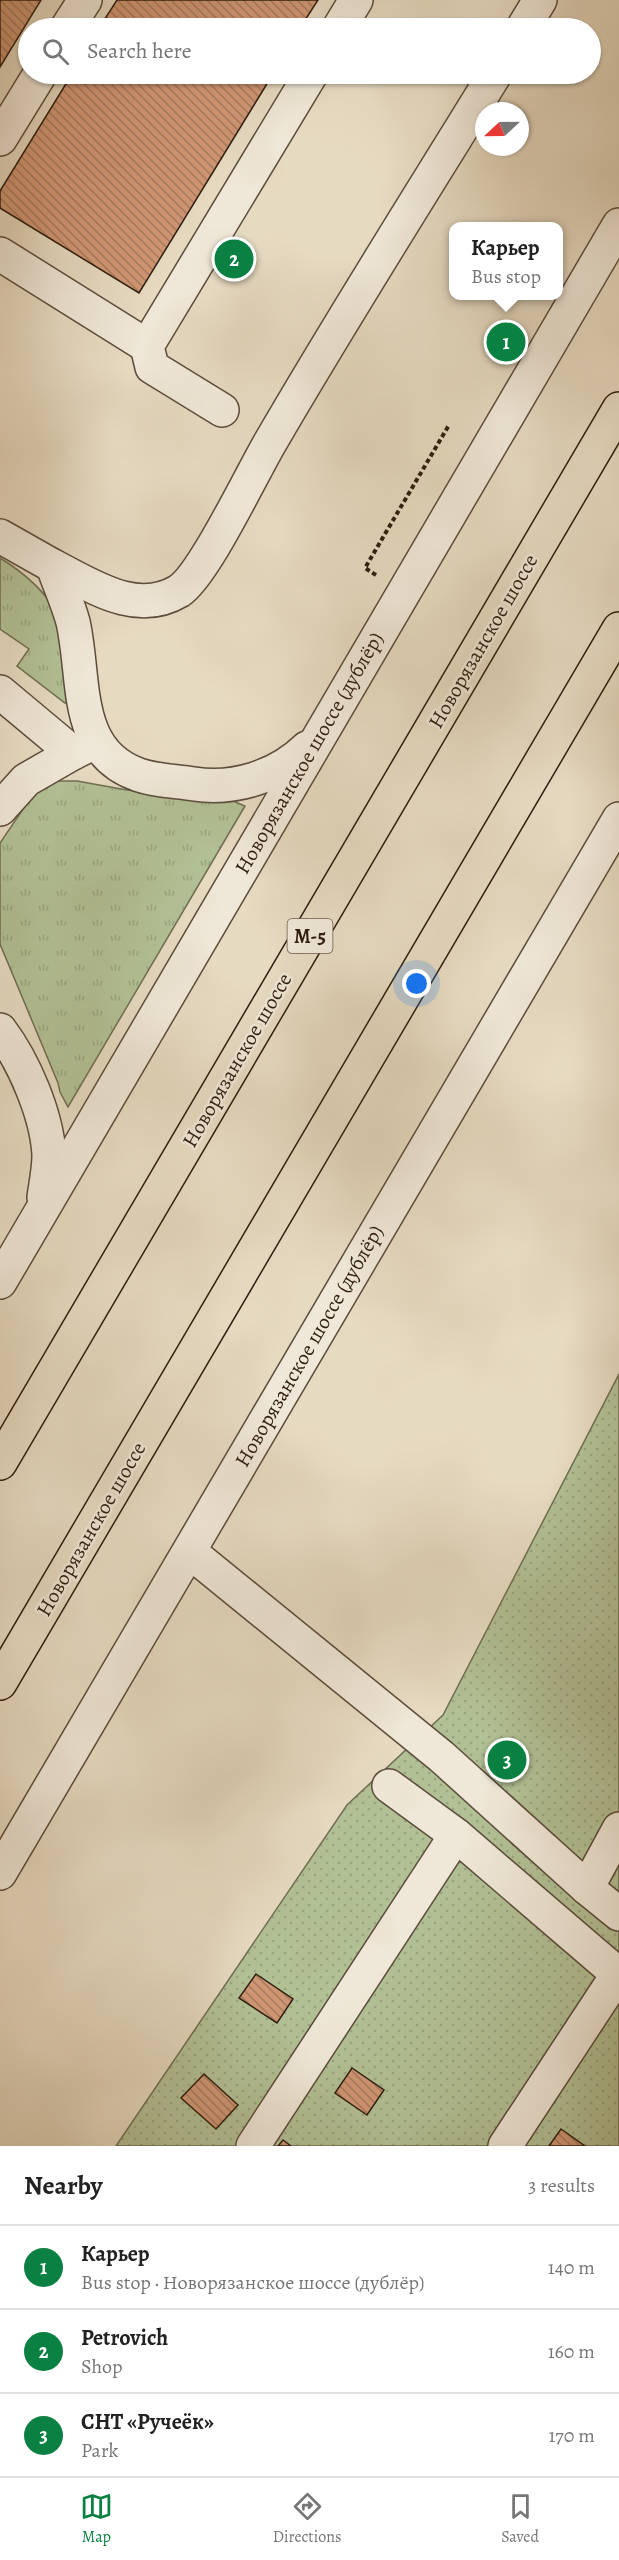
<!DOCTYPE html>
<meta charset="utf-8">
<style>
:root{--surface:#fff;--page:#f2f2f2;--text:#222;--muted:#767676;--line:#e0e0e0;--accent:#0b8043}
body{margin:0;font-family:Alegreya,serif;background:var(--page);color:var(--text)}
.compass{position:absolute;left:475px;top:102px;width:54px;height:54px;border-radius:50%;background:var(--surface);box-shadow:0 2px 4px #0004;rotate:248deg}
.you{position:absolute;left:417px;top:984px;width:21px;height:21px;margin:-15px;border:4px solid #fff;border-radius:50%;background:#1a73e8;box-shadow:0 0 0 9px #1a73e833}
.badge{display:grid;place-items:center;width:39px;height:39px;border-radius:50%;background:var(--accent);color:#fff;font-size:20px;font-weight:700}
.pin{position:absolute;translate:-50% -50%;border:3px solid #fff;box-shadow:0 2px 6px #0006}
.popup{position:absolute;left:449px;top:222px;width:114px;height:78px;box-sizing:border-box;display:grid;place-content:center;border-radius:12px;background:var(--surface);filter:drop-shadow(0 2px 4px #0005);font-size:20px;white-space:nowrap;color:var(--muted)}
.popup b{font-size:22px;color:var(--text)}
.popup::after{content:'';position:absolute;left:50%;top:100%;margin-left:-12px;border:12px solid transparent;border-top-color:var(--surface)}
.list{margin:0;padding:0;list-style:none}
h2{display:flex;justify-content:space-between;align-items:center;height:78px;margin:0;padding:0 24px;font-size:26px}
h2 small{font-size:20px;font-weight:400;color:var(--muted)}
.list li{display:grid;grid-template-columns:39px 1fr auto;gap:18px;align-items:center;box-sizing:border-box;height:84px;padding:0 24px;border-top:2px solid var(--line)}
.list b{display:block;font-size:22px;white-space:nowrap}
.list p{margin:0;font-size:20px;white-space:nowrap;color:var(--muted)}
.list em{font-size:20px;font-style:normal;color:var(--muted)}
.icon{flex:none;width:33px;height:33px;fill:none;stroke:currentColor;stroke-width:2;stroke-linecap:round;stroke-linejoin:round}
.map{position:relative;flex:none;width:619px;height:2146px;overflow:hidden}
.search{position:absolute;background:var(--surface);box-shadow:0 2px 4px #0004;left:18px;right:18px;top:18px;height:66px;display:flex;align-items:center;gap:15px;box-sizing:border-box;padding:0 21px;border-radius:33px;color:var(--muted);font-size:22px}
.sheet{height:330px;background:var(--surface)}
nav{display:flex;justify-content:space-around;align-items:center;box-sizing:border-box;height:84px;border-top:2px solid var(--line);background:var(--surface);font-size:16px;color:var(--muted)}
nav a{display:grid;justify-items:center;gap:3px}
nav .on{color:var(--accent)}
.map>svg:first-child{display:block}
.grass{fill:url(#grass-tufts);stroke:#706e52;stroke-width:1.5}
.garden{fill:url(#garden-dots);stroke:#706e52;stroke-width:1.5}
.building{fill:url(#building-back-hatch);stroke:#2e1d0e;stroke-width:1.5}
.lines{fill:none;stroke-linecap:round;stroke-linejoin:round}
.minor-casing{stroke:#5c4c3b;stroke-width:36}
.highway-casing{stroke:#2e1d0e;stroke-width:36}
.path{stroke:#2e1d0e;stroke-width:4;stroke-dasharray:4.5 3;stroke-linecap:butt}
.minor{stroke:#efe7d7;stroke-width:33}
.highway{stroke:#e6dac1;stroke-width:33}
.labels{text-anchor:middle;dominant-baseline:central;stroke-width:5;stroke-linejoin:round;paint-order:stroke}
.shield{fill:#efe7d7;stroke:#685a4a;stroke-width:1.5}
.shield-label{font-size:20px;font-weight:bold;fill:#2e1d0e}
.street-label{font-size:21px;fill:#2e1d0e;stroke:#efe7d7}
</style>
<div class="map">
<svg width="619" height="2146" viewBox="0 0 619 2146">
<defs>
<pattern id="grass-tufts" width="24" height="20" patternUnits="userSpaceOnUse" patternTransform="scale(1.5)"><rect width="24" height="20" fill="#b2c095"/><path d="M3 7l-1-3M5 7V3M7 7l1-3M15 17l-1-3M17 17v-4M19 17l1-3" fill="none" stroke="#99a57f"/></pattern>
<pattern id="garden-dots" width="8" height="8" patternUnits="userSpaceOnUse" patternTransform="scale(1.5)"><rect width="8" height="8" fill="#b2c095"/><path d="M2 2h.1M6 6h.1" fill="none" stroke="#99a57f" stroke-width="1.8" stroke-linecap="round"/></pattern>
<pattern id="building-back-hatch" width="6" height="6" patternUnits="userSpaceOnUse" patternTransform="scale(1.5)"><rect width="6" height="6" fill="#cf9674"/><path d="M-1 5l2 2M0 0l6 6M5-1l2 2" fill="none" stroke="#a87a5e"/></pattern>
</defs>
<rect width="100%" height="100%" fill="#e6dac1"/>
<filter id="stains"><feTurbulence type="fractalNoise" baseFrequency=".00333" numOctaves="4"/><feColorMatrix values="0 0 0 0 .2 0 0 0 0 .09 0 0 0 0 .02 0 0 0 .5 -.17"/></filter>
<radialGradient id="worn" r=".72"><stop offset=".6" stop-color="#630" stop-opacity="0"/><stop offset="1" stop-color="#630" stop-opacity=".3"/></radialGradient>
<!-- grass -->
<g class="grass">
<path d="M0 558C23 572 46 592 60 617 65 627 68 685 69 701L65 703 17 666 29 649 0 629Z"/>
<path d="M51 781H77L127 790 231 800 245 806 68 1107 60 1092 58 1083 0 944V843L38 787Z"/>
</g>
<!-- garden -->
<path class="garden" d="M619 1374V2146H116L347 1805 443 1715Z"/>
<!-- building -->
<g class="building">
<path d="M0 0H41L0 67Z"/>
<path d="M117 0H318L300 28H99Z"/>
<path d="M72 74H273L139 293 0 208V191Z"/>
<path d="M256 1974 293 1999 277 2023 239 1998Z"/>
<path d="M352 2068 384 2090 367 2115 335 2093Z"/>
<path d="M204 2074 238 2105 216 2129 181 2098Z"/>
<path d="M561 2129 585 2146H549Z"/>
<path d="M283 2140 291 2146H278Z"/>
</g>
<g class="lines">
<!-- minor casing -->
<g class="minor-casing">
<g id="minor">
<path d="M67 28 85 0"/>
<path d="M339 28 356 0"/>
<path d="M523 28 540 0"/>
<path d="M0 139 40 74"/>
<path d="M0 254 147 346"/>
<path d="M222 410 152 367 147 346 311 74"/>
<path d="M0 536 53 566C59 584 68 603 73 622 86 679 72 752 139 775 156 781 176 781 194 784 234 790 277 777 307 748"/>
<path d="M53 566C91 585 136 617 179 591 204 575 253 471 271 441 343 317 420 196 495 74"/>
<path d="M0 692 73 753 95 742"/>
<path d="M0 809 26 780 73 753"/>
<path d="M0 1030C24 1062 47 1115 49 1155 49 1169 46 1183 44 1197"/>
<path d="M0 1282 619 225"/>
<path d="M190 1552 442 1757 587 1888 619 1914"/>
<path d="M389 1786 456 1835 619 1975"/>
<path d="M0 1873 619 819"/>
<path d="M587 1888 619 1829"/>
<path d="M253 2146 456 1835"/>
<path d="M505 2146 618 1974"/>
</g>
</g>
<!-- highway casing -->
<g class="highway-casing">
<g id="highway">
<path d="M0 1463 619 409"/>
<path d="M0 1683 619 629"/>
</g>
</g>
<!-- path -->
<path class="path" d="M376 575 365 568 449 425"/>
<!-- minor -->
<use href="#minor" class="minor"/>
<!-- highway -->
<use href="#highway" class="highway"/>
</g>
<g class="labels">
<!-- shield labels -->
<rect class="shield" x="287.5" y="919" width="45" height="34" rx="4.5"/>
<g class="shield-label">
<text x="310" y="936">М-5</text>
</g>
<!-- street labels -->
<g class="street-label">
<text transform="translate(483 641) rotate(-60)">Новорязанское шоссе</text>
<text transform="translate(309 753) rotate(-60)">Новорязанское шоссе (дублёр)</text>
<text transform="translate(237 1060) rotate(-60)">Новорязанское шоссе</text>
<text transform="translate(309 1346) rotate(-60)">Новорязанское шоссе (дублёр)</text>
<text transform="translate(91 1529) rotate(-60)">Новорязанское шоссе</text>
</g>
</g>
<rect width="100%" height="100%" filter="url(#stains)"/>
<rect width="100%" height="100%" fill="url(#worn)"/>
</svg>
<svg class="compass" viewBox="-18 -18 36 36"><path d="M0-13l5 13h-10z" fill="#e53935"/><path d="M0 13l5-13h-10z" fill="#767676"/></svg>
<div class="you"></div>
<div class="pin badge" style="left:506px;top:342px">1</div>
<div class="popup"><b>Карьер</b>Bus stop</div>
<div class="pin badge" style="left:234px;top:259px">2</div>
<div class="pin badge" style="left:507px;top:1760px">3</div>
<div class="search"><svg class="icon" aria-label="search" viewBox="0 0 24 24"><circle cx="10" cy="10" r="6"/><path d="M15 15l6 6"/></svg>Search here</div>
</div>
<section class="sheet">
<h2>Nearby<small>3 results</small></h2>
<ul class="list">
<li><span class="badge">1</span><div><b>Карьер</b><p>Bus stop · Новорязанское шоссе (дублёр)</p></div><em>140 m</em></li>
<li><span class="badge">2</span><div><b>Petrovich</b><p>Shop</p></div><em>160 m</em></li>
<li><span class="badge">3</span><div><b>СНТ «Ручеёк»</b><p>Park</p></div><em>170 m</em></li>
</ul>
</section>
<nav>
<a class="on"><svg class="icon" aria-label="map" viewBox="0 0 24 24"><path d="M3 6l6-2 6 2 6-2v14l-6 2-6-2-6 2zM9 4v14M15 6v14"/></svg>Map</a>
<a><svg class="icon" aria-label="directions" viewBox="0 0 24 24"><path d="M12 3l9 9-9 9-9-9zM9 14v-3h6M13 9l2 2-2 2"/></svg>Directions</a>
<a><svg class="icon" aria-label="saved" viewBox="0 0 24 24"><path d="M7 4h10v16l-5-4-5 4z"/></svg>Saved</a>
</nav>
